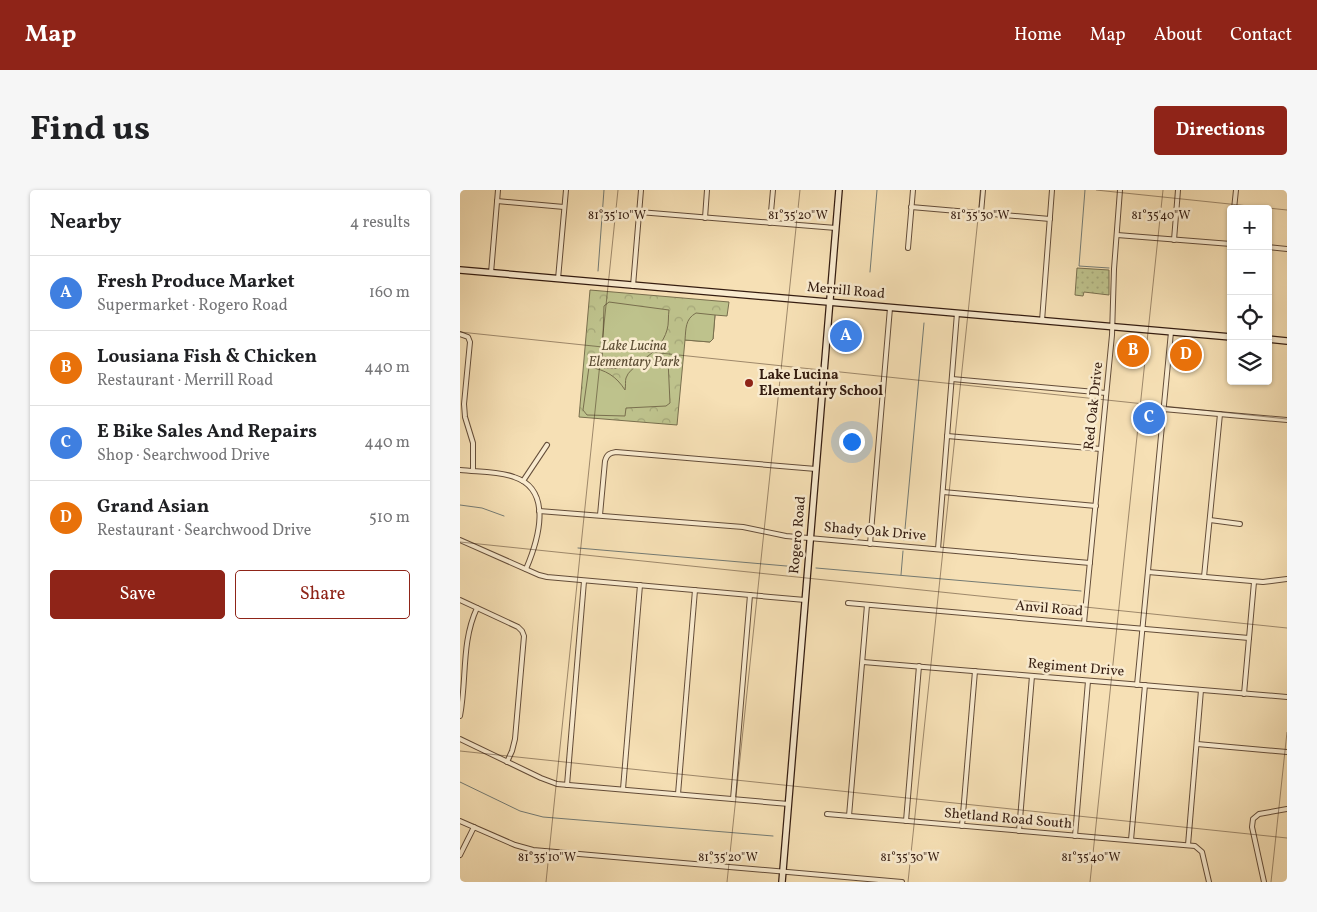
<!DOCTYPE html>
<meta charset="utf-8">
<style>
:root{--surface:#fff;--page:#f6f6f6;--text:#202124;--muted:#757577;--line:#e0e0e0;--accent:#8f2418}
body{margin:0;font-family:Vollkorn,serif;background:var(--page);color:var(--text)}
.controls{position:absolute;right:15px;top:15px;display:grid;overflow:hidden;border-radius:5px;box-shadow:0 1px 4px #0004}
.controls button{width:45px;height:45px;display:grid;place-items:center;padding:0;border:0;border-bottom:1px solid var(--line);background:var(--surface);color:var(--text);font:25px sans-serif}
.you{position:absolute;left:391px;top:251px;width:18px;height:18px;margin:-12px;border:4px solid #fff;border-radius:50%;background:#1a73e8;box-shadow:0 0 0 8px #1a73e833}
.badge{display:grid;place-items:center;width:32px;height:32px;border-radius:50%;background:var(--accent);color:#fff;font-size:16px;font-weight:700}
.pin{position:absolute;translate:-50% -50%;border:2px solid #fff;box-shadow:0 1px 5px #0006}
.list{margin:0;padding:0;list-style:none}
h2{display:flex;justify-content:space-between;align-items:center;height:65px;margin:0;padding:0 20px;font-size:21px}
h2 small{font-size:16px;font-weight:400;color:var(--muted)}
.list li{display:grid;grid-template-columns:32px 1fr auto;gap:15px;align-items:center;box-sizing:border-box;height:75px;padding:0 20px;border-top:1px solid var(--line)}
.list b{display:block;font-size:19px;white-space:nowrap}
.list p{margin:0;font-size:16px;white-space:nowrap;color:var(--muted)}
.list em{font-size:16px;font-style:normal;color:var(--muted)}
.actions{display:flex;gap:10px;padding:15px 20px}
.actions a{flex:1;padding:11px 0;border:1px solid var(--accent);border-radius:5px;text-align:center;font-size:18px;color:var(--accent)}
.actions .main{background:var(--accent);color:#fff}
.icon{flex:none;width:28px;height:28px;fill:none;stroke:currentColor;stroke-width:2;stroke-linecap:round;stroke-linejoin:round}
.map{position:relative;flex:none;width:827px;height:692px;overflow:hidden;border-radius:5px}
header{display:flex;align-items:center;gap:30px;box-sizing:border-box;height:70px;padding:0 25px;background:var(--accent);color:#fff}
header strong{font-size:24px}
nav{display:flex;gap:28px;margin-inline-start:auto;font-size:18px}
.intro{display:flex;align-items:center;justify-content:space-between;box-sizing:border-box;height:120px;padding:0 30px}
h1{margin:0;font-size:35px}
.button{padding:12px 22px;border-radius:5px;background:var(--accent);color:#fff;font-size:18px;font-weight:700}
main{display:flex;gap:30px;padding:0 30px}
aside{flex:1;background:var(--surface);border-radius:5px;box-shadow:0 1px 4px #0004}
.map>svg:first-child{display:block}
.grass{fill:url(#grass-dots);stroke:#796f4e}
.park{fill:url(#park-crowns);stroke:#796f4e}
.garden{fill:#bec28c;stroke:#796f4e}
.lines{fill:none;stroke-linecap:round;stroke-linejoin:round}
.stream{stroke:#747b74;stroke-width:1}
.street-casing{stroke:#644d39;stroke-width:6}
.secondary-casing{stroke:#341c10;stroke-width:8}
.street{stroke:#f9ebcf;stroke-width:4}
.secondary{stroke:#f9ebcf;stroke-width:5.5}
.ticks{fill:none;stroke:#341c10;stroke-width:1;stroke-opacity:0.45}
.poi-dot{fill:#8f2418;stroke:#f9ebcf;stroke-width:2}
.labels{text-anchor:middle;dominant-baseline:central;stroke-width:5;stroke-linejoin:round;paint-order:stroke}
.street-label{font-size:14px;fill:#341c10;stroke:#f9ebcf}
.park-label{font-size:14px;font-style:italic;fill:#5d4e35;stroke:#f9ebcf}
.poi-label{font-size:14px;font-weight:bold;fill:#341c10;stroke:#f9ebcf;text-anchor:start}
.ticks-label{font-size:12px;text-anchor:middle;fill:#341c10;stroke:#f9ebcf;stroke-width:5;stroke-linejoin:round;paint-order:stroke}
</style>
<header>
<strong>Map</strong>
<nav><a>Home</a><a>Map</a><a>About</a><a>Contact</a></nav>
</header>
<div class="intro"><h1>Find us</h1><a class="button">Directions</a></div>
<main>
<aside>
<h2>Nearby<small>4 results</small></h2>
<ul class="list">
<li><span class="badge" style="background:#3f7fe0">A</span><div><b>Fresh Produce Market</b><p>Supermarket · Rogero Road</p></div><em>160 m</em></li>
<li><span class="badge" style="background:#e8710a">B</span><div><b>Lousiana Fish &amp; Chicken</b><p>Restaurant · Merrill Road</p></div><em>440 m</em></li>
<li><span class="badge" style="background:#3f7fe0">C</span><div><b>E Bike Sales And Repairs</b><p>Shop · Searchwood Drive</p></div><em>440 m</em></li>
<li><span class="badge" style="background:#e8710a">D</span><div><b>Grand Asian</b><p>Restaurant · Searchwood Drive</p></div><em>510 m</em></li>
</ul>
<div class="actions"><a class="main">Save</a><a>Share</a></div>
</aside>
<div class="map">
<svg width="827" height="692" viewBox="0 0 827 692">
<defs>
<pattern id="grass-dots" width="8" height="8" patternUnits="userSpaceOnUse" patternTransform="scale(1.25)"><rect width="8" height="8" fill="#bec28c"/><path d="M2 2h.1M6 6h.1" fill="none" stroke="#a4a678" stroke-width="1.8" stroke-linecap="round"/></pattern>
<pattern id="park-crowns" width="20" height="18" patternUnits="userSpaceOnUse" patternTransform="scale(1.25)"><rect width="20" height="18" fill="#bec28c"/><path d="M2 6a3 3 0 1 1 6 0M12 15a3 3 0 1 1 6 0" fill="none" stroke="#a4a678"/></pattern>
</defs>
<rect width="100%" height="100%" fill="#f6e0b5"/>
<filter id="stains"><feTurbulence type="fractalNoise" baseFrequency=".004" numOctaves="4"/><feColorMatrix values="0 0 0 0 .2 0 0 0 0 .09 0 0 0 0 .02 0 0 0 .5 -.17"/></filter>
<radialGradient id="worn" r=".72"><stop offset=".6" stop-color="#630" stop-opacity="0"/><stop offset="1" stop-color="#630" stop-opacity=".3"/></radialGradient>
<!-- grass -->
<path class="grass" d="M617 78 649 80V105L624 102 623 106 615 105Z"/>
<!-- park -->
<path class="park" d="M130 100 269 112 267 126 255 125 253 149 250 152 225 150 217 235 119 227Z"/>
<!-- garden -->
<g class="garden">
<path d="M149 112 209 120C208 126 209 134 207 140 200 165 169 182 144 178L142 175 144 116Z"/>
<path d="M236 123 255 125 253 149 250 152 225 150C226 139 225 129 236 123Z"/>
<path d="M197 169 208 170 210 213 206 216 166 218 165 226 127 225 123 220 129 177C146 180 156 186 165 200 166 196 165 191 166 188 170 176 187 171 197 169Z"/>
</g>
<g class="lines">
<!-- stream -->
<g class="stream">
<path d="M625 0 619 76 649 78"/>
<path d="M138 81 144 0"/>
<path d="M410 82 417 0"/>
<path d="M0 315 22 318 44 326"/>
<path d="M444 350 464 133"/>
<path d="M118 358 338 377"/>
<path d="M356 378 621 401"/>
<path d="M441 385 443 361"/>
<path d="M0 592 60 621 83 627 313 646"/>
</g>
<!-- street casing -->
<g class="street-casing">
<g id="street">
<path d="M37 11 104 17"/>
<path d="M451 17 590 29"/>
<path d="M774 19 776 0"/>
<path d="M179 22 376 38"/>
<path d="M521 23 523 0"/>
<path d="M245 28 247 0"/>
<path d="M310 33 313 0"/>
<path d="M657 45 771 54"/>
<path d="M714 50 718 0"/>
<path d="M808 57 827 59"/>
<path d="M448 58 453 0"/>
<path d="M31 83 38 0"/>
<path d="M98 89 106 0"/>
<path d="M173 96 181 0"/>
<path d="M582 131 592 0"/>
<path d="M0 144 8 147 10 152 4 214 5 227 13 253V281"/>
<path d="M492 189 646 203"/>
<path d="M703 219 827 230"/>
<path d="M487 246 641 259"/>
<path d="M0 280C17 282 38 281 54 287 94 300 78 351 66 379"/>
<path d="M63 291 87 255"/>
<path d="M483 302 636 316"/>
<path d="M79 321 283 337 326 346 630 373"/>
<path d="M140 325 145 271C147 264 150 263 156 262L356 279"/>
<path d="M750 330 780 334"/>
<path d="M0 350 79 385 87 387 345 410"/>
<path d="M410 354 430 118"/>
<path d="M478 359 497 123"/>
<path d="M688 382 803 392 827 389"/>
<path d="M744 387 760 224"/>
<path d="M0 410 58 437 62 441 64 446 55 549 52 561 47 572"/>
<path d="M388 413 789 448"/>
<path d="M624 433 652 145 654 79 660 0"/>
<path d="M403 472 827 507"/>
<path d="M677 495 711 142"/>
<path d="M784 504 794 392"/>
<path d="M0 526C7 490 1 452 17 418"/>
<path d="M0 549 81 588 97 594 329 614"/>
<path d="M737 554 827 562"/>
<path d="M107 595 124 391"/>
<path d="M163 599 180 395"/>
<path d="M218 604 235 400"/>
<path d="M273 609 290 405"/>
<path d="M367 624 735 656 742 662 749 692"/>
<path d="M389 626 407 415"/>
<path d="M0 631 55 655 73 660 442 692"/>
<path d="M446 631 459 476"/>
<path d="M502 636 515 481"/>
<path d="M559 641 572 486"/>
<path d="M615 646 628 491"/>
<path d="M671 650 685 495"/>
<path d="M728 655 741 500"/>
<path d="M0 665 14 637"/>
<path d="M804 692 792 637 793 629 799 624 827 619"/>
</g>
</g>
<!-- secondary casing -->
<g class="secondary-casing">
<g id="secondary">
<path d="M0 80 771 147"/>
<path d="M808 149 827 151"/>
<path d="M322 692 379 0"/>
</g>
</g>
<!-- street -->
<use href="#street" class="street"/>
<!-- secondary -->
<use href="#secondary" class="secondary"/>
</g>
<!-- ticks -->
<path class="ticks" d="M636 0 827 20M0 142 827 229M0 352 827 438M0 561 827 648M86 692 158 0M267 692 340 0M448 692 521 0M630 692 703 0M811 692 827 542"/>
<!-- markers -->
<circle class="poi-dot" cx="289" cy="193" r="5"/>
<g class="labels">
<!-- street labels -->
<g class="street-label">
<text transform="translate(386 101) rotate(5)">Merrill Road</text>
<text transform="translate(634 216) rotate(-84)">Red Oak Drive</text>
<text transform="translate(415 342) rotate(5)">Shady Oak Drive</text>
<text transform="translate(338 345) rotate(-85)">Rogero Road</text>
<text transform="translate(589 419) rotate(5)">Anvil Road</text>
<text transform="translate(616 478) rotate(5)">Regiment Drive</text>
<text transform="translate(548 629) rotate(5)">Shetland Road South</text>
</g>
<!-- park labels -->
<g class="park-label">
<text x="174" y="156">Lake Lucina<tspan x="174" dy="16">Elementary Park</tspan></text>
</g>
<!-- poi labels -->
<g class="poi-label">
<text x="299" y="185">Lake Lucina<tspan x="299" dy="16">Elementary School</tspan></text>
</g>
</g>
<g class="ticks-label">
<text x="157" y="29">81°35'10"W</text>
<text x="338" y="29">81°35'20"W</text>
<text x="520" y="29">81°35'30"W</text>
<text x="701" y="29">81°35'40"W</text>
<text x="87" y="671">81°35'10"W</text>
<text x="268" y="671">81°35'20"W</text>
<text x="450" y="671">81°35'30"W</text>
<text x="631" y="671">81°35'40"W</text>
</g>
<rect width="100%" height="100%" filter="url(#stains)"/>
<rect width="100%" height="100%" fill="url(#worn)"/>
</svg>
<div class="controls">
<button>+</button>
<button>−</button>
<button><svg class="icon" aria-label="locate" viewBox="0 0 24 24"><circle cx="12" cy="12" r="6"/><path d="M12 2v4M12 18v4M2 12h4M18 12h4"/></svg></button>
<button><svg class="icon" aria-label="layers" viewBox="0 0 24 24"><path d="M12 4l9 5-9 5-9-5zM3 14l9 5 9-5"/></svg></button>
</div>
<div class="you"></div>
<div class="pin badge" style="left:386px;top:146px;background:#3f7fe0">A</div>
<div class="pin badge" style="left:673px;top:161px;background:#e8710a">B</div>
<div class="pin badge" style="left:689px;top:228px;background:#3f7fe0">C</div>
<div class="pin badge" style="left:726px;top:165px;background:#e8710a">D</div>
</div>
</main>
